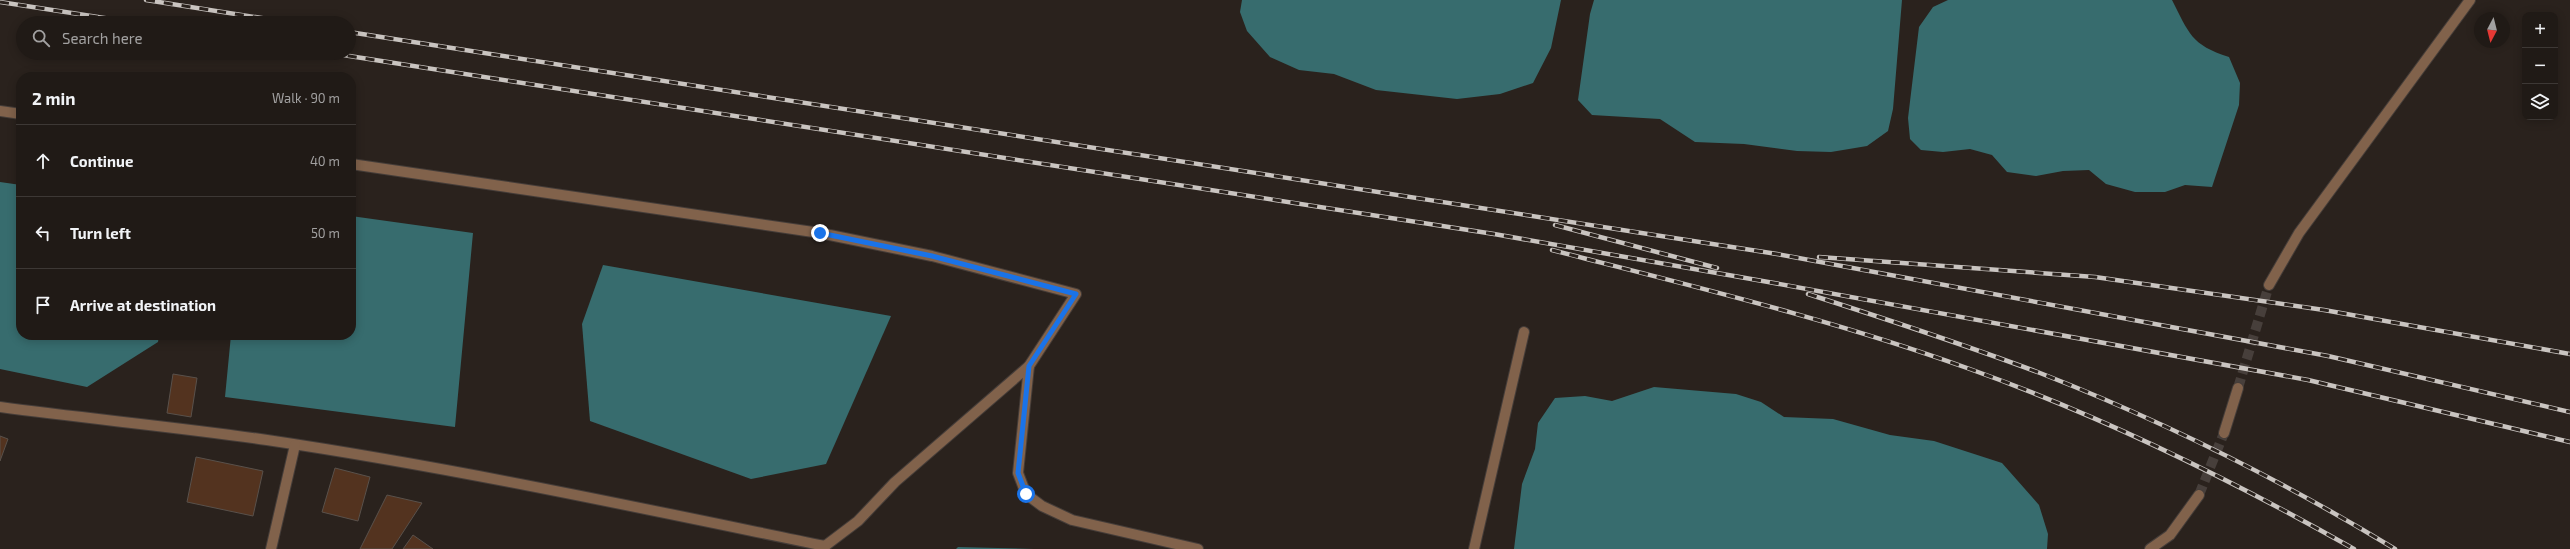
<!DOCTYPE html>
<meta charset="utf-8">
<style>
:root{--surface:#201a16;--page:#2d2723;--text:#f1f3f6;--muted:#a2a1a1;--line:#3d3835}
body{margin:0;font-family:"Exo 2",sans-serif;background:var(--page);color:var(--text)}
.controls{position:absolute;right:12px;top:12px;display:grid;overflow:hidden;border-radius:8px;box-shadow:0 2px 10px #0003}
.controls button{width:36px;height:36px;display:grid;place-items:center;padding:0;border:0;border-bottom:1px solid var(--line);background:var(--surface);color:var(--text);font:20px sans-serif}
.compass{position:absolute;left:2474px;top:12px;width:36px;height:36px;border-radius:50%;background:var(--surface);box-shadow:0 2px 10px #0003;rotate:187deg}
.stop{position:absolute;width:12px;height:12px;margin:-9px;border:3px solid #1a73e8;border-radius:50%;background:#fff}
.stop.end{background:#1a73e8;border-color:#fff;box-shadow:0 1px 4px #0008}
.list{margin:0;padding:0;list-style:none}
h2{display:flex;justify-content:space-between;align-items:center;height:52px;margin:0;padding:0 16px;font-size:17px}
h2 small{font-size:13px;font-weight:400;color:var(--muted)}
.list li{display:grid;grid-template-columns:26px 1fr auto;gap:12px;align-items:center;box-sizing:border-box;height:72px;padding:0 16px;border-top:1px solid var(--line)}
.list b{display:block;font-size:15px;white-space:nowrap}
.list em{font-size:13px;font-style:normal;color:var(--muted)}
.icon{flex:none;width:22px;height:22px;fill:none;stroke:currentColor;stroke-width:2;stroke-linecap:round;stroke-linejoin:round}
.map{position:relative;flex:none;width:2570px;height:549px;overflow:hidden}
.search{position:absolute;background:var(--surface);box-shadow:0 2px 10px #0003;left:16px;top:16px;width:340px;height:44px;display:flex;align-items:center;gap:10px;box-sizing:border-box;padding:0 14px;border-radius:22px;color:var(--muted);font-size:15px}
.panel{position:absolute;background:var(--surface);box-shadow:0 2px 10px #0003;left:16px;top:72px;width:340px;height:268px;border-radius:16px}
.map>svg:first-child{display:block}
.water{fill:#376c6e}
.building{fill:#53331f;stroke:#59514b}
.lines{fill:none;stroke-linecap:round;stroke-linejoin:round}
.street-tunnel{stroke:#473f3b;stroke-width:10;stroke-dasharray:10 5;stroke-linecap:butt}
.street-casing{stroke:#453d39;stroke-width:12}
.street{stroke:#81624b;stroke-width:10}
.rail-casing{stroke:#c9c4c0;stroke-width:4.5}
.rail{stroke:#2a221d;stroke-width:3;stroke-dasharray:9;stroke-linecap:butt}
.route{stroke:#1a73e8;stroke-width:5}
</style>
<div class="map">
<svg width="2570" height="549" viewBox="0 0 2570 549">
<rect width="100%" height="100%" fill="#2a221d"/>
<!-- water -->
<g class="water">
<path d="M1242 0H1561L1551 48 1533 83 1500 94 1457 99 1376 90 1334 74 1299 70 1270 57 1247 31 1240 12Z"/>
<path d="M1594 0H1902L1893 109 1888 131 1867 146 1831 152 1797 151 1744 144 1695 142 1660 119 1592 115 1578 100 1590 14Z"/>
<path d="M1948 0H2172C2189 33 2191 45 2229 57L2240 83 2239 105 2212 187 2185 185 2165 192H2135L2106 184 2089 170 2063 171 2036 176 2007 172 1992 155 1970 149 1943 152 1921 150 1910 139 1908 118 1919 27 1933 7Z"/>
<path d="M0 182 21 185V335H159L158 342 87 387 0 369Z"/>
<path d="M351 216 473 233 455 427 225 397 231 335H351Z"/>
<path d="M603 265 891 316 826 464 751 479 590 421 582 324Z"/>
<path d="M1654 387 1736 394 1761 402 1784 417 1833 419 1890 435 1934 441 2002 463 2039 505 2048 534 2047 549H1514L1522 484 1535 449 1538 423 1555 398 1585 396 1612 401Z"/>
<path d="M958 547 1034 549H956Z"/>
</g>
<!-- building -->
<g class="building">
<path d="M173 374 197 378 191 417 167 413Z"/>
<path d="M0 436 8 439 0 461Z"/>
<path d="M196 457 263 471 253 516 187 502Z"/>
<path d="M335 468 370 477 358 521 322 512Z"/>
<path d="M387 495 422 503 392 549H360Z"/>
<path d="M413 535 433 549H403Z"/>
</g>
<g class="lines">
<!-- street-tunnel -->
<g class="street-tunnel">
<path d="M2238 388 2269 285"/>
<path d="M2199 495 2224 433"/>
</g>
<!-- street casing -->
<g class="street-casing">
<g id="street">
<path d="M0 111 21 114"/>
<path d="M351 164 820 233 932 256 1076 294 1029 366 895 482 858 521 821 549"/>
<path d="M2269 285 2299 233 2470 0"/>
<path d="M1029 366 1018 473 1026 494 1042 506 1072 520 1198 549"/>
<path d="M0 407C89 419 178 427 267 440 455 468 640 508 825 546"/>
<path d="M2224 433 2238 388"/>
<path d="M271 549 295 445"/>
<path d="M1474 549 1524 332"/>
<path d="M2150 549 2170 535 2199 495"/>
</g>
</g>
<!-- street -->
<use href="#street" class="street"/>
<!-- rail casing -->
<g class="rail-casing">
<g id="rail">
<path d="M146 0 293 23"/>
<path d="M0 2 137 23"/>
<path d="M349 32 1777 254 2328 356 2570 412"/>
<path d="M330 53 1494 234 1774 283 2308 380 2570 442"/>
<path d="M1555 225 1717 268"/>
<path d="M1552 250C1691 286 1831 319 1967 368 2102 416 2230 479 2354 549"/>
<path d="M1819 257 2095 277 2324 310 2570 354"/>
<path d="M1808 294C1886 319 1963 344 2040 373 2163 421 2283 481 2395 549"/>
</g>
</g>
<!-- rail -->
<use href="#rail" class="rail"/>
</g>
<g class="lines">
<!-- route -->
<path class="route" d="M820 233 932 256 1076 294 1029 366 1018 473 1026 494"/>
</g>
</svg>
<div class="controls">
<button>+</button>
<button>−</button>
<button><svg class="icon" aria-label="layers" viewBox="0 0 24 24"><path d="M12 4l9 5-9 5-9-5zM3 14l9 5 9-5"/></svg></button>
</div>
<svg class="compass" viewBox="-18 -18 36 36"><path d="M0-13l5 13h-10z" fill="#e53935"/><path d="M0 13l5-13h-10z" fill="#a2a1a1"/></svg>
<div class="stop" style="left:1026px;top:494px"></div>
<div class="stop end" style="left:820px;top:233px"></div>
<div class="search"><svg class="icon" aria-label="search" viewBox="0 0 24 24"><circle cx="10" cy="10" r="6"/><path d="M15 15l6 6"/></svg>Search here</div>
<section class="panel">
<h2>2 min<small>Walk · 90 m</small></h2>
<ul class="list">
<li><svg class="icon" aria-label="ahead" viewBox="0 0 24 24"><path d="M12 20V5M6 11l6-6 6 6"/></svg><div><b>Continue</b></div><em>40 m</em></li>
<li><svg class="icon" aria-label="left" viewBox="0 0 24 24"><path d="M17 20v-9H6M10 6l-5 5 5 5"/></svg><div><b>Turn left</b></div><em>50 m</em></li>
<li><svg class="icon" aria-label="arrive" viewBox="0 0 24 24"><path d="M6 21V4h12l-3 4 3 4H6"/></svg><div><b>Arrive at destination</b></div></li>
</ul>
</section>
</div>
